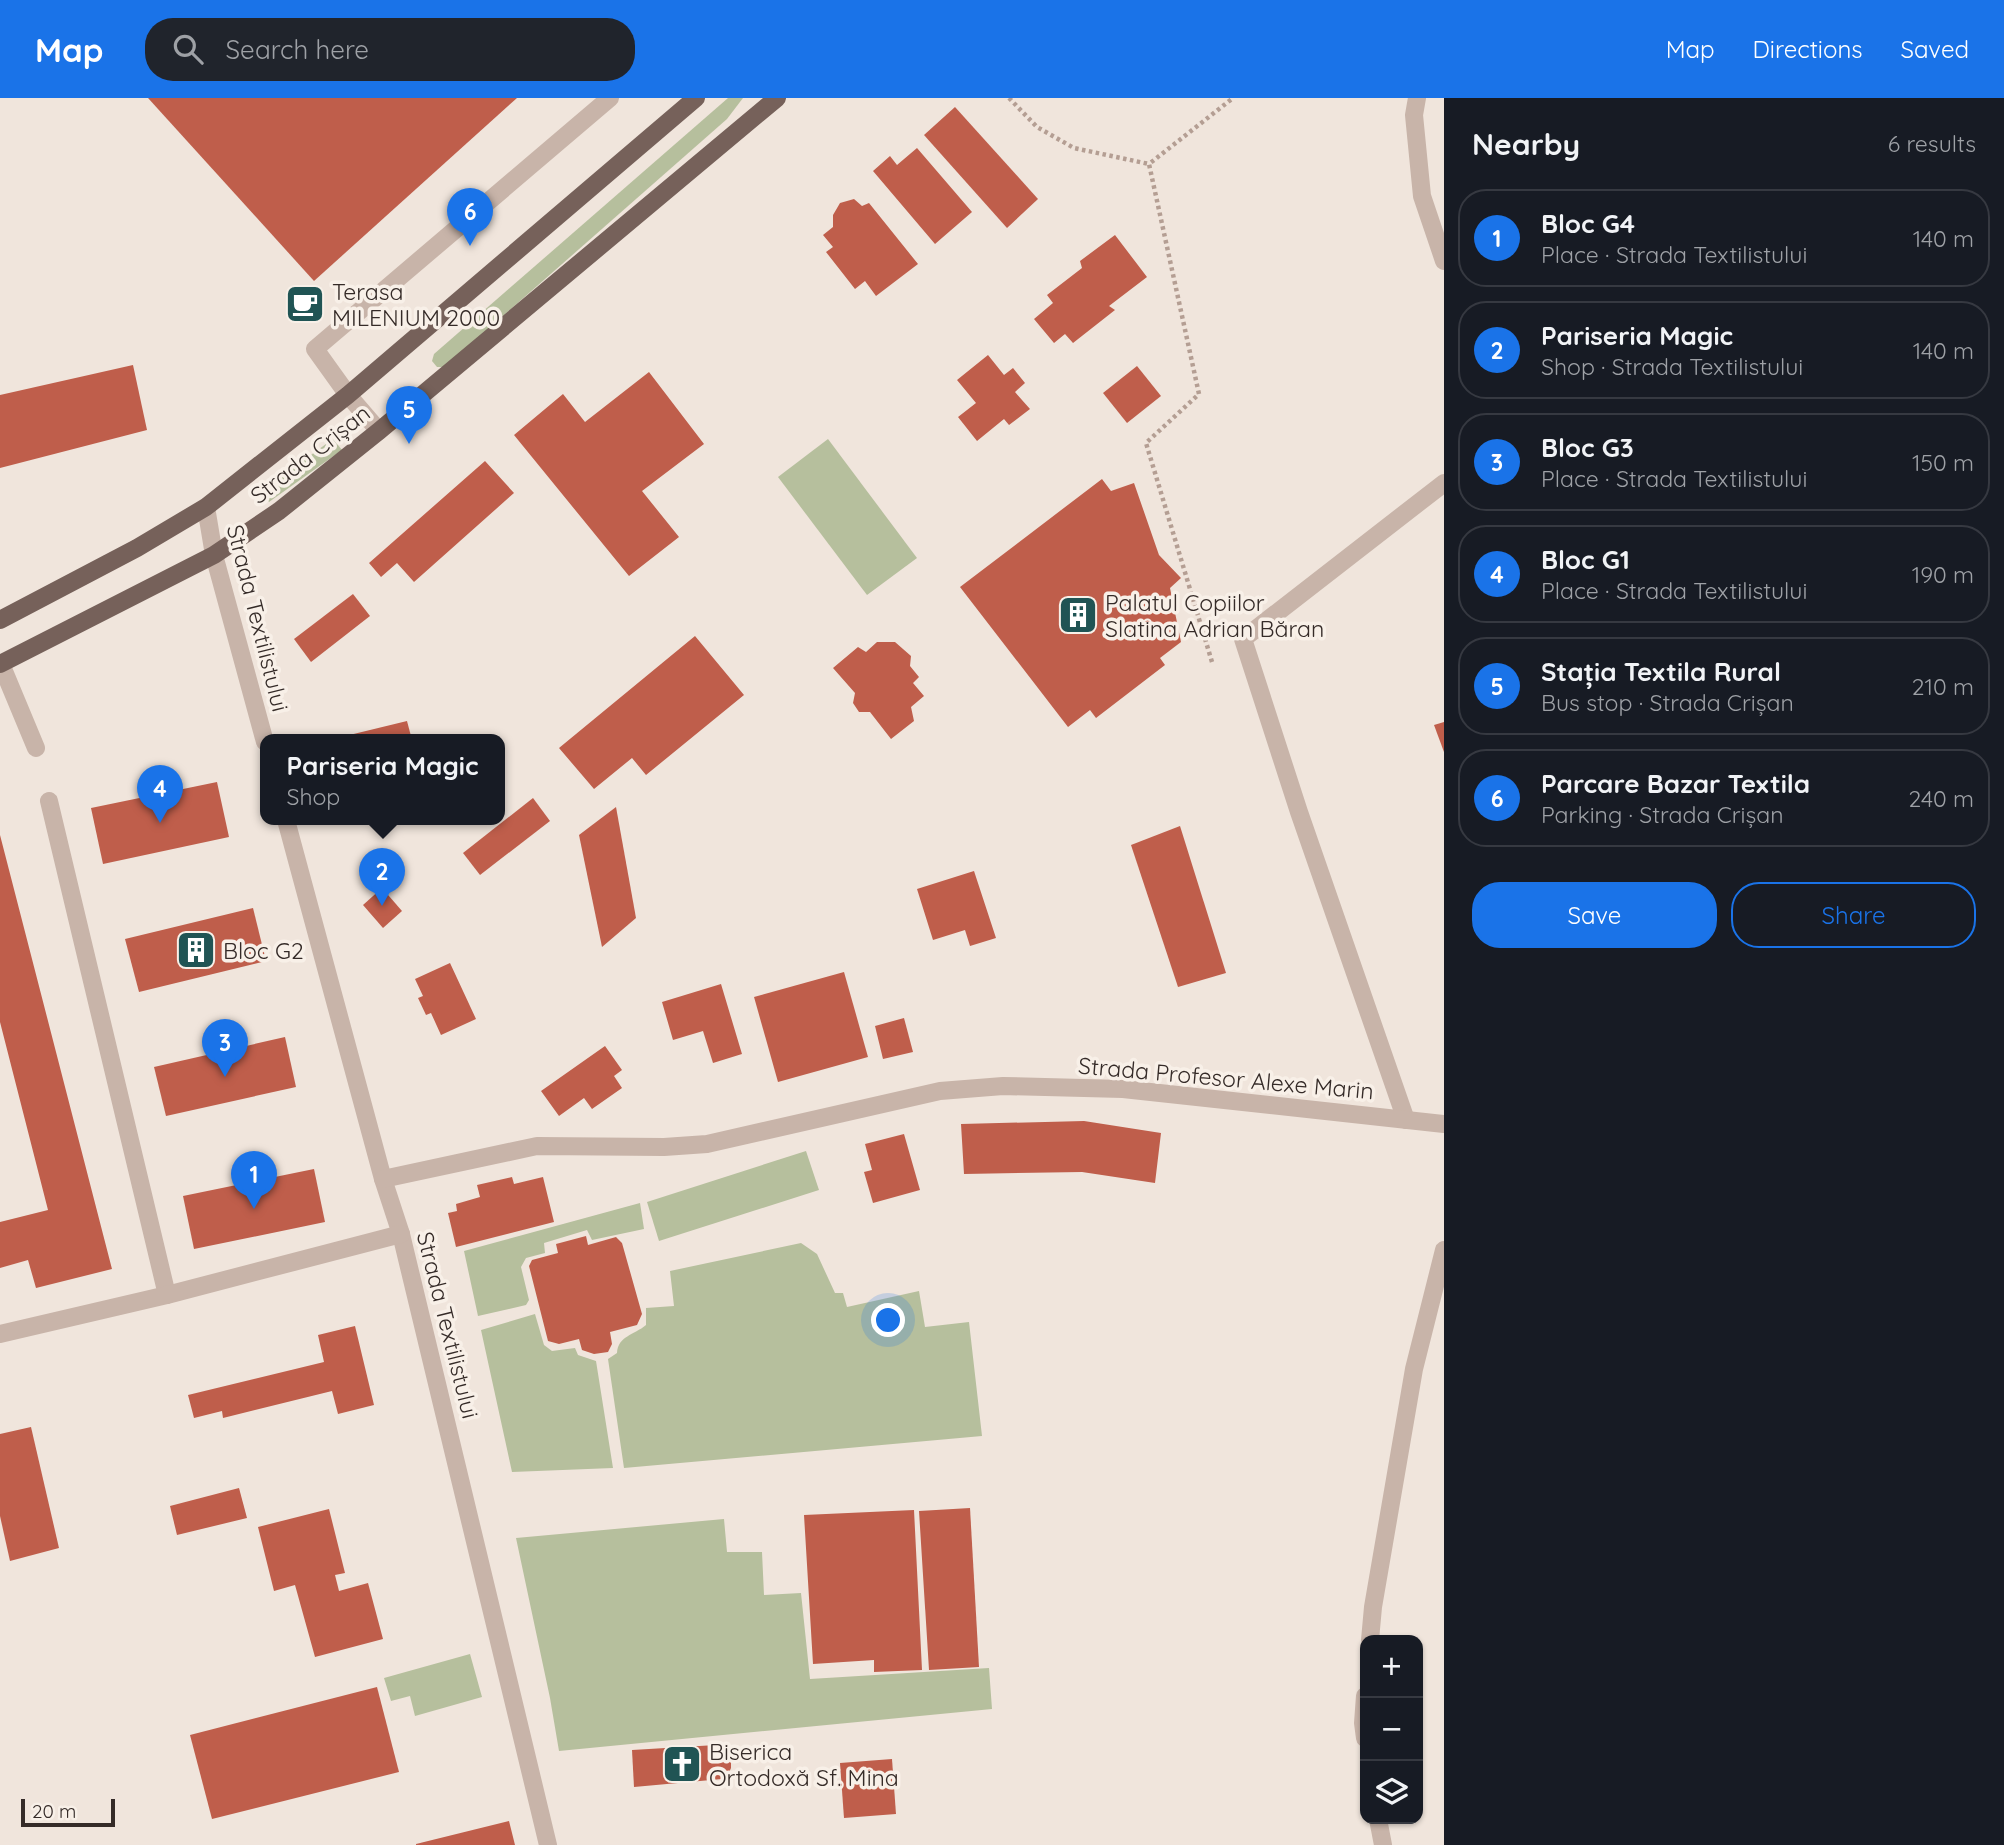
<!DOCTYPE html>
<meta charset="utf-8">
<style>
:root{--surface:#171b24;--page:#20242c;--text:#f1f3f6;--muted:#9ea1a6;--line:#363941;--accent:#1a73e8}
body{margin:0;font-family:Quicksand,sans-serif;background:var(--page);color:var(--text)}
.controls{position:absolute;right:21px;bottom:21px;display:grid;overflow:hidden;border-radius:14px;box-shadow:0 2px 5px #0004}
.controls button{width:63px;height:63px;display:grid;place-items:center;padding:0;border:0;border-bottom:2px solid var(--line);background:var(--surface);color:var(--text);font:35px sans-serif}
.scale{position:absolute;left:21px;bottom:18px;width:94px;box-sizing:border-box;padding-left:7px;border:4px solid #352b28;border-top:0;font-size:19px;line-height:24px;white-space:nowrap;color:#352b28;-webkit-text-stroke:5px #f8f0e8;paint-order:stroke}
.you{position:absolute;left:889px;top:1223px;width:24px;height:24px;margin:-18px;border:5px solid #fff;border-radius:50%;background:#1a73e8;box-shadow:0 0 0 10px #1a73e833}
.badge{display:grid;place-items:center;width:46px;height:46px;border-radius:50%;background:var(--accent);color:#fff;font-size:23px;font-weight:700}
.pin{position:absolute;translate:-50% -58px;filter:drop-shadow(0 2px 4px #0008)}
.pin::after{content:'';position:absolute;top:37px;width:24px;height:21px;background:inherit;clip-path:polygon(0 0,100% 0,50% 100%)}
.popup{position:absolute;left:260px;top:636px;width:245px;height:91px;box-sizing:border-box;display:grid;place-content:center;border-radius:14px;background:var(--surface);filter:drop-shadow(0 2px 5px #0005);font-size:23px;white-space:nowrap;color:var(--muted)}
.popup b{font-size:26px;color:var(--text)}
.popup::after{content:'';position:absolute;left:50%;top:100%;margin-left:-14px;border:14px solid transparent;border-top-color:var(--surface)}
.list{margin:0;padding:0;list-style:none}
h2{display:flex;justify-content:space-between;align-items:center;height:91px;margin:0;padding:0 28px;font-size:30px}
h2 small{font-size:23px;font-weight:400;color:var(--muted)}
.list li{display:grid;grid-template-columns:46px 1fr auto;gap:21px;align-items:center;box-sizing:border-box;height:98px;margin:0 14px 14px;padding:0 14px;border:2px solid var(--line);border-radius:28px}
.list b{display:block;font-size:26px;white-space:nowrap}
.list p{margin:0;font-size:23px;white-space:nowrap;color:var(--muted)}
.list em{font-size:23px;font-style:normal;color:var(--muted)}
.actions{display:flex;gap:14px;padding:21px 28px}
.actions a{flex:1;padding:16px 0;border:2px solid var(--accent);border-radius:28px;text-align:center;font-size:24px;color:var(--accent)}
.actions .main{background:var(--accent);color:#fff}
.icon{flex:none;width:38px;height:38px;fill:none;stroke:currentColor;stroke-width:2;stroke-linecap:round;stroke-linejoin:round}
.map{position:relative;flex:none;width:1444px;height:1747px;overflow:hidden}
header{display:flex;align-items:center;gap:42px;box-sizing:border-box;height:98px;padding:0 35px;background:var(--accent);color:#fff}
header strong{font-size:33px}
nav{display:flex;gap:38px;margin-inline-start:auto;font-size:24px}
.search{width:490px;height:63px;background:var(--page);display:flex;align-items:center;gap:18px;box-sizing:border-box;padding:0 24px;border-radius:28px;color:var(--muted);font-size:26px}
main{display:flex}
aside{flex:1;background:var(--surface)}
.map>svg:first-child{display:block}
.green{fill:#b6bf9d}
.building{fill:#bf5e4b}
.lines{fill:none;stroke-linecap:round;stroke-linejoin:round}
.path{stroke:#b49e93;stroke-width:4.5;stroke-dasharray:3.5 3.5;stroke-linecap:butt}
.minor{stroke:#c8b4a9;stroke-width:18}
.major{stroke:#76615a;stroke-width:18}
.labels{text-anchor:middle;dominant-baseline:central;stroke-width:7;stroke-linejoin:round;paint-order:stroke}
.poi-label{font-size:23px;fill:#352b28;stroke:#f8f0e8;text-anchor:start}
.street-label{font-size:23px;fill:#352b28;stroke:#f8f0e8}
</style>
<header>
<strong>Map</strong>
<div class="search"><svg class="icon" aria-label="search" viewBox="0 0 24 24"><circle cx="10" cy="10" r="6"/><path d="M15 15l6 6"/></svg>Search here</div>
<nav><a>Map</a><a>Directions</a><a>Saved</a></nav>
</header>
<main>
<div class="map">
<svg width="1444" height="1747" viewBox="0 0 1444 1747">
<rect width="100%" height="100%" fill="#f0e5dc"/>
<!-- green -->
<g class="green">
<path d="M728 0H743L727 21 445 269H437L432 263 434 256Z"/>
<path d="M333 341 342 352 269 404 261 393Z"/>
<path d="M828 341 917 460 867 497 778 379Z"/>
<path d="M806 1053 819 1092 659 1143 647 1104Z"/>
<path d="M640 1105 644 1131 592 1142 587 1132 544 1145 545 1155 526 1160 521 1169 529 1202 526 1207 478 1218 464 1153Z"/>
<path d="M801 1145 817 1156 835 1195H843L847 1209 919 1193 925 1229 969 1224 982 1338 624 1370 608 1261 617 1255C618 1238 634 1237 646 1227V1210L674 1208 670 1173Z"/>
<path d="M535 1216 544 1247 552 1253 575 1250 578 1257 596 1263 613 1370 512 1374 481 1232Z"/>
<path d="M724 1421 727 1454H762L764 1497 801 1495 810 1581 989 1570 992 1611 559 1653 550 1600 516 1440Z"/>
<path d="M470 1556 482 1599 415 1618 410 1598 391 1603 384 1580Z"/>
</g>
<!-- building -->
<g class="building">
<path d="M148 0H517L314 183Z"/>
<path d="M955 9 1038 101 1007 130 924 37Z"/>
<path d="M917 50 972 114 935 146 873 73 890 58 897 67Z"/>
<path d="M854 101 862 108 869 105 918 166 876 198 865 183 855 191 826 154 833 149 823 137 833 129V117L840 105Z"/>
<path d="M1115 137 1147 179 1109 208 1115 212 1073 245 1065 236 1054 245 1034 221 1053 205 1047 197 1082 170 1080 163Z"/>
<path d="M988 257 1004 277 1013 270 1025 285 1015 294 1030 311 1009 327 1004 321 977 343 958 319 976 305 957 282Z"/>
<path d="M133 267 147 332 0 370V297Z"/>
<path d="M1137 268 1161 298 1127 325 1103 295Z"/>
<path d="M649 274 704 346 642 393 679 439 629 478 514 337 563 296 585 324Z"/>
<path d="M485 363 514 395 414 484 397 465 381 479 369 465Z"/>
<path d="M1102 381 1111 393 1134 385 1159 457 1181 480 1170 490 1181 544 1160 560 1165 567 1096 620 1090 612 1068 629 960 489Z"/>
<path d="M353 496 370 518 311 564 294 541Z"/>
<path d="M695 538 744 597 646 677 632 660 594 691 559 650Z"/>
<path d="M877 544H895L911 558 910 568 919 579 913 585 924 598 911 609 914 623 891 641 870 614H859L853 605 855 595 833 570 858 549 866 554Z"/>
<path d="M407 623 412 642H333V641Z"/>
<path d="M1444 624V654L1434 627Z"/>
<path d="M217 684 229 739 103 766 91 710Z"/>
<path d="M533 700 550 723 480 777 463 755Z"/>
<path d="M616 709 636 820 602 849 579 737Z"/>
<path d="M1180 728 1226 875 1178 889 1131 747Z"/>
<path d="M0 737 112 1171 36 1190 28 1162 0 1170V1124L48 1112 0 924Z"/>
<path d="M974 773 996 840 970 848 965 832 933 842 917 791Z"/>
<path d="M382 790 402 813 383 830 363 807Z"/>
<path d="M253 810 266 863 139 894 125 841Z"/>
<path d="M450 865 476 921 441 937 431 915 426 917 418 900 423 898 415 881Z"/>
<path d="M844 874 868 959 778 984 754 899Z"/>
<path d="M721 886 742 956 713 965 703 933 673 942 662 904Z"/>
<path d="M904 920 913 954 883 961 875 928Z"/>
<path d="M285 939 296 989 166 1018 154 969Z"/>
<path d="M605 948 622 972 614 978 622 990 592 1011 584 1000 559 1018 541 993Z"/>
<path d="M1084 1023 1161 1035 1155 1085 1082 1074 964 1076 961 1026Z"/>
<path d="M904 1036 920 1092 873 1105 864 1074 872 1072 865 1046Z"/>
<path d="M314 1071 325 1124 194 1151 183 1098Z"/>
<path d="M512 1079 514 1086 543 1079 554 1124 456 1149 448 1115 457 1113 456 1106 480 1099 477 1087Z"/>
<path d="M586 1138 588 1147 616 1139 622 1145 642 1216 637 1227 610 1234 612 1246 608 1254 594 1256 582 1252 579 1241 559 1246 548 1243 529 1168 532 1162 558 1155 556 1146Z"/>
<path d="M355 1228 374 1307 338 1316 332 1293 223 1320 222 1313 194 1320 188 1297 324 1264 318 1237Z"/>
<path d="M31 1329 59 1450 10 1463 0 1418V1336Z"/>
<path d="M239 1390 247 1420 177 1437 170 1408Z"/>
<path d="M970 1410 979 1569 929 1572 919 1413Z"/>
<path d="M329 1411 345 1475 335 1477 339 1493 368 1485 383 1541 315 1559 295 1487 274 1493 258 1429Z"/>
<path d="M914 1412 922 1572 874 1574V1562L813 1566 804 1417Z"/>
<path d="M377 1589 399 1674 212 1721 190 1637Z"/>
<path d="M716 1647 729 1655 731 1662V1670L728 1677 722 1681 634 1689 632 1652Z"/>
<path d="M892 1661 896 1716 844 1720 840 1665Z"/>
<path d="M509 1723 515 1747H416V1746Z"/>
</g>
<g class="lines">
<!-- path -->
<g class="path">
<path d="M1009 0 1037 29 1074 50 1149 66"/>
<path d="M1212 564 1146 345 1199 296 1149 66 1233 0"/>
</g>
<!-- minor -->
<g class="minor">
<path d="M1417 0 1414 17 1422 98 1444 163"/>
<path d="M379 333 348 297 315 251 610 0"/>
<path d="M206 409 214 457 265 644"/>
<path d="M1 566 36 650"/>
<path d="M49 703 167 1197"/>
<path d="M286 722 383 1081 401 1136 548 1747"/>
<path d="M1406 1022 1299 714 1243 541 1444 385"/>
<path d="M383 1081 537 1048 664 1049 707 1046 940 993 1003 988 1123 991 1444 1026"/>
<path d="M0 1236 167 1197 401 1136"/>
<path d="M1370 1542 1373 1509 1414 1271 1444 1152"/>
<path d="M1365 1598 1363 1625 1365 1640"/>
<path d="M1378 1721 1383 1747"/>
</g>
<!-- major -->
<g class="major">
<path d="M0 522 137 450 206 409 348 297 696 0"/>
<path d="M0 566 214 457 279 413 379 333 777 0"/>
</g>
</g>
<!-- icons -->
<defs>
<g id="cafe-square" transform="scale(2.0125)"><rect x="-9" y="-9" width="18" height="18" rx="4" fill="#205454" stroke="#f8f0e8"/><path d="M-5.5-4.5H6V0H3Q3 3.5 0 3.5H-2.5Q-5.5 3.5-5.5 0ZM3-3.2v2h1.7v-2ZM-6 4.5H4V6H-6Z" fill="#fff"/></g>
<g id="building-square" transform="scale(2.0125)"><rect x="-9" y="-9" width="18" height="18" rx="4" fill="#205454" stroke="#f8f0e8"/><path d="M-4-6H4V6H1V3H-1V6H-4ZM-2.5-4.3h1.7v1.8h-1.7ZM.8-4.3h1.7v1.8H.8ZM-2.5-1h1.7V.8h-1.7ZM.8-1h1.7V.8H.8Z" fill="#fff"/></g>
<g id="church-square" transform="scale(2.0125)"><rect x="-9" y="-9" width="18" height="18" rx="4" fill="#205454" stroke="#f8f0e8"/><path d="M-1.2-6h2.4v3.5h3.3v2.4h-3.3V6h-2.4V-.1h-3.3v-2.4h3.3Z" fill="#fff"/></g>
</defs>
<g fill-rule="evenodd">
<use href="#cafe-square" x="305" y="206"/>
<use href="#building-square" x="1078" y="517"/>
<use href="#building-square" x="196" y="852"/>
<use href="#church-square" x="682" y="1666"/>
</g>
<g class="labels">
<!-- poi labels -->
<g class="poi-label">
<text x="332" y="193">Terasa<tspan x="332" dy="26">MILENIUM 2000</tspan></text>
<text x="1105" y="504">Palatul Copiilor<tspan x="1105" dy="26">Slatina Adrian Băran</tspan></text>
<text x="223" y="852">Bloc G2</text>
<text x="709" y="1653">Biserica<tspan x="709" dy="26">Ortodoxă Sf. Mina</tspan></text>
</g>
<!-- street labels -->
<g class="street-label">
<text transform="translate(310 356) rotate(-38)">Strada Crișan</text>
<text transform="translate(258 520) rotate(76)">Strada Textilistului</text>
<text transform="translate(1226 980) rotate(5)">Strada Profesor Alexe Marin</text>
<text transform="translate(448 1227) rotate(76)">Strada Textilistului</text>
</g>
</g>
</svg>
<div class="controls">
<button>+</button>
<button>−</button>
<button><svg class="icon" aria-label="layers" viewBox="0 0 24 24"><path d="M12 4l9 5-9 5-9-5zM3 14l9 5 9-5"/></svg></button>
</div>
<div class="scale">20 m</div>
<div class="you"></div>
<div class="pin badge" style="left:254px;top:1111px">1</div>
<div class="pin badge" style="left:382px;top:808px">2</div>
<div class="popup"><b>Pariseria Magic</b>Shop</div>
<div class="pin badge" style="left:225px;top:979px">3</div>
<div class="pin badge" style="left:160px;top:725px">4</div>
<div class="pin badge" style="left:409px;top:346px">5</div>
<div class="pin badge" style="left:470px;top:148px">6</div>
</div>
<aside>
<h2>Nearby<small>6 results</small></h2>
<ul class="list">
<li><span class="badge">1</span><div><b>Bloc G4</b><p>Place · Strada Textilistului</p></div><em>140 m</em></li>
<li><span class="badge">2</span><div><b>Pariseria Magic</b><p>Shop · Strada Textilistului</p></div><em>140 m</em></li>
<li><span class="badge">3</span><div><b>Bloc G3</b><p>Place · Strada Textilistului</p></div><em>150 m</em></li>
<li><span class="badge">4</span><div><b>Bloc G1</b><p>Place · Strada Textilistului</p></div><em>190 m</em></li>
<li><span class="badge">5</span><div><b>Stația Textila Rural</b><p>Bus stop · Strada Crișan</p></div><em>210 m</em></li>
<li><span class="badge">6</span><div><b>Parcare Bazar Textila</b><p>Parking · Strada Crișan</p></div><em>240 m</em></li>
</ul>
<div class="actions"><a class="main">Save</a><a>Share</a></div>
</aside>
</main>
